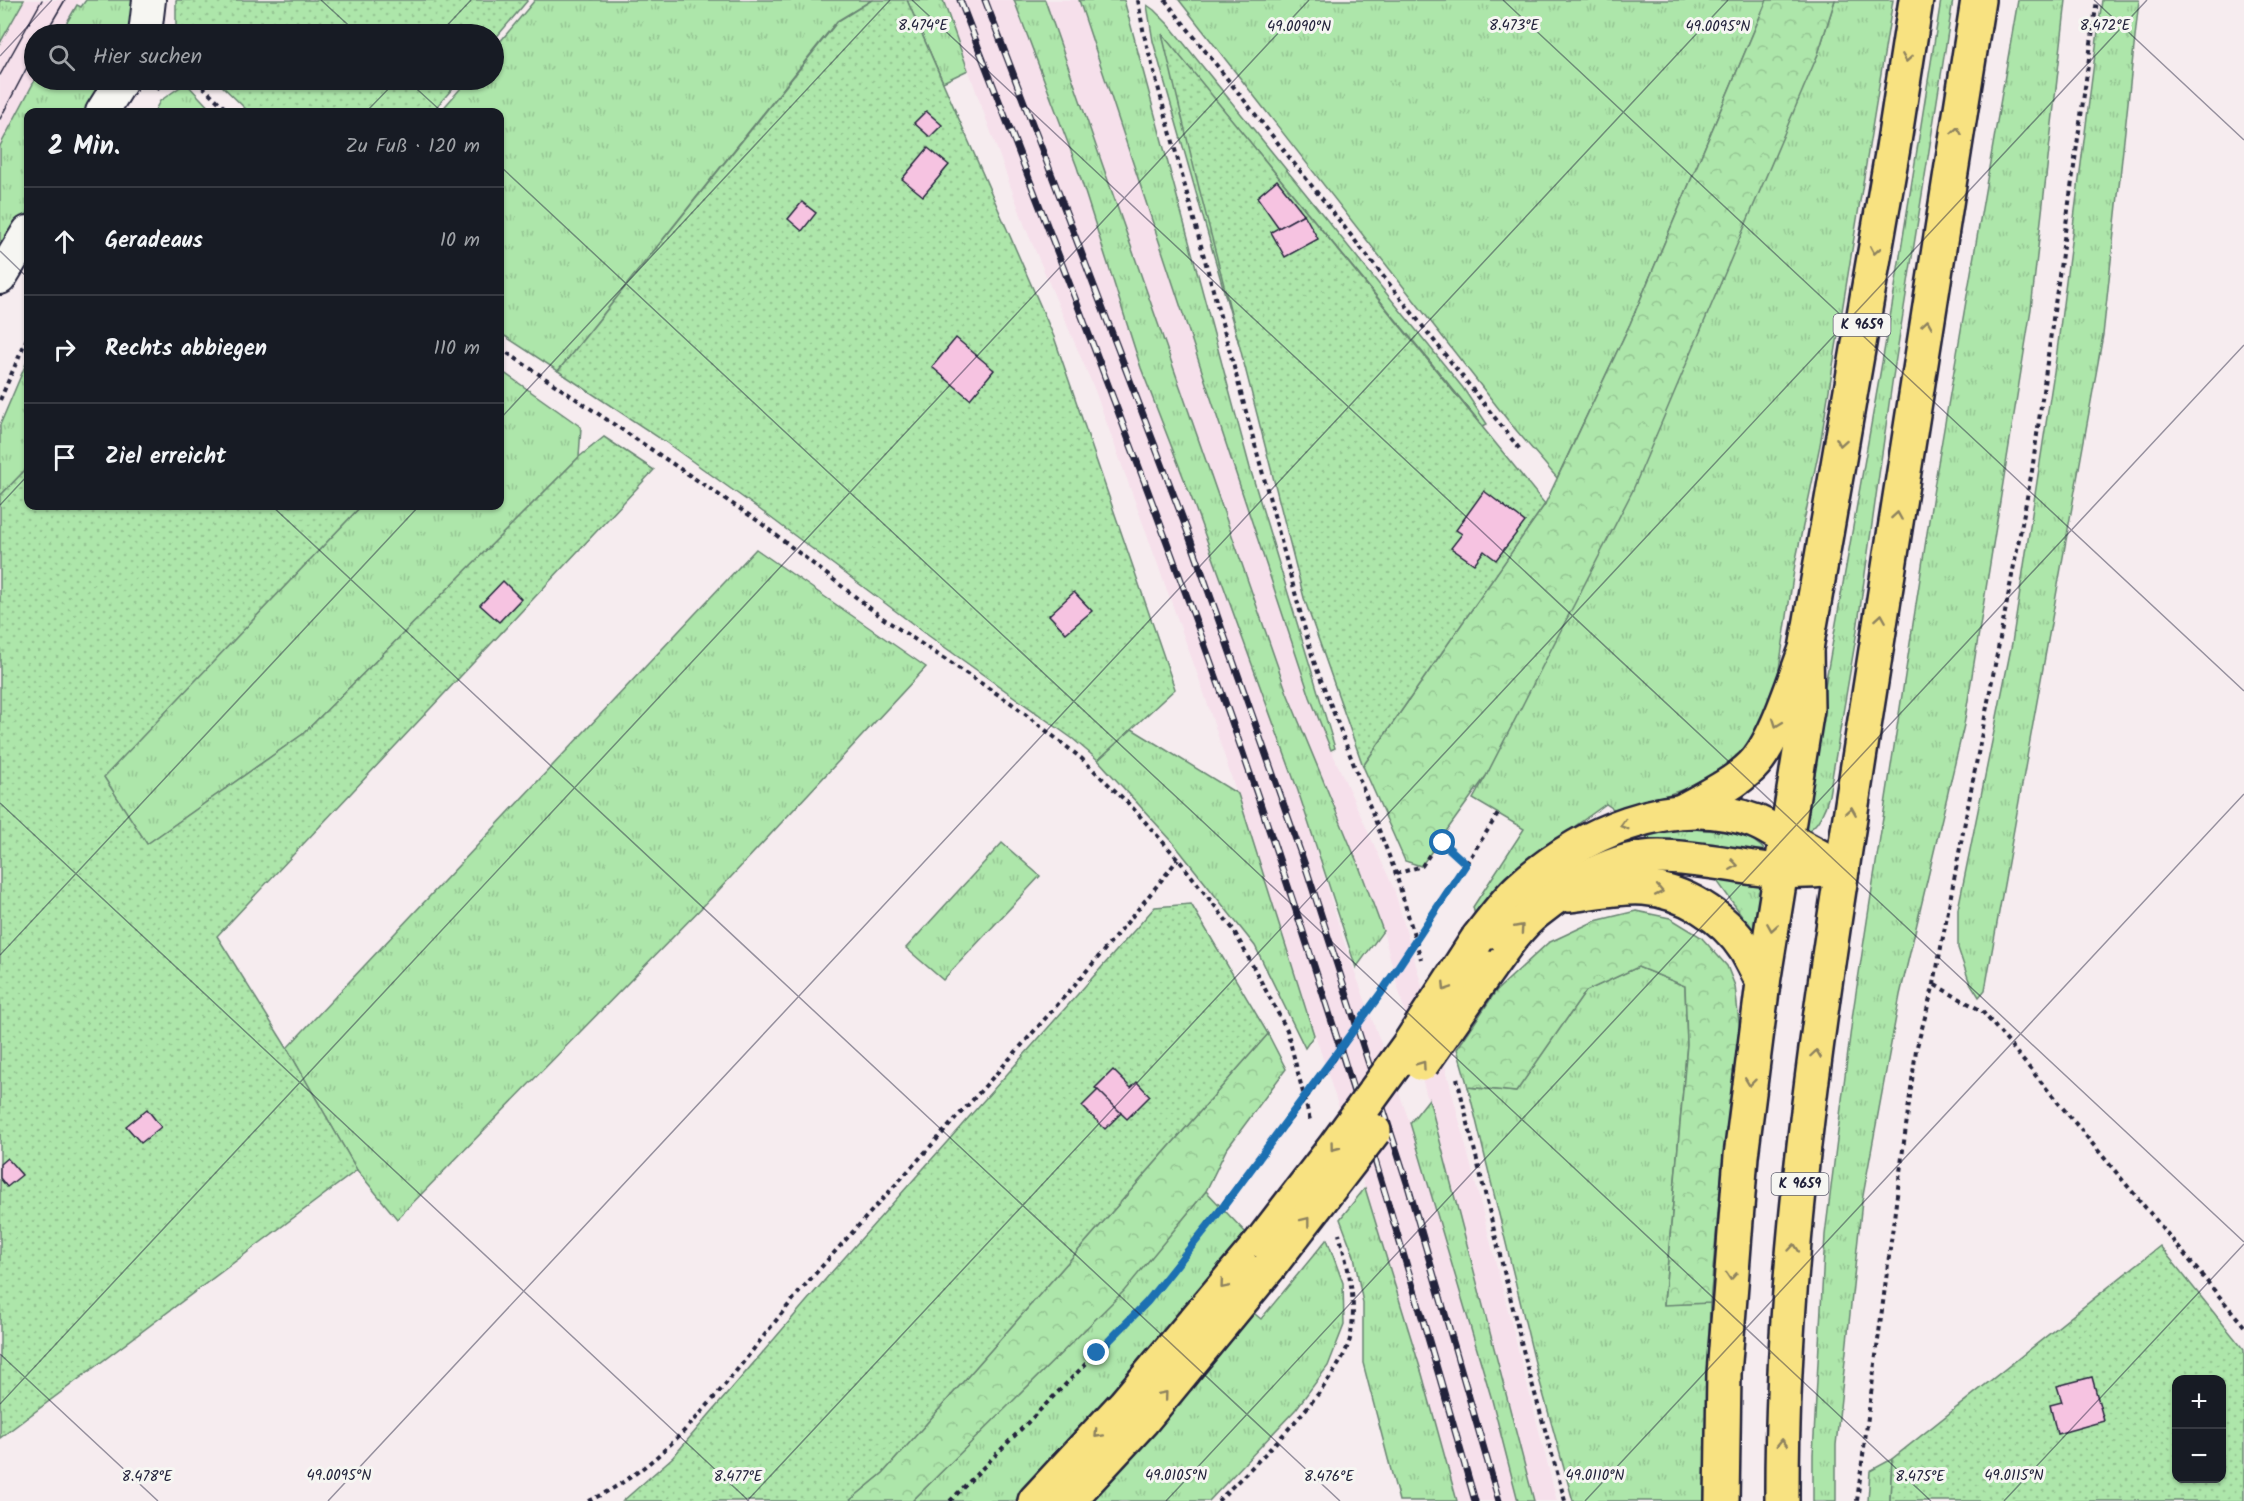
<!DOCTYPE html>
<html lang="de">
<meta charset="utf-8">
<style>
:root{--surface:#171b24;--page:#20242c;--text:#f1f3f6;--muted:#9ea1a6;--line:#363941}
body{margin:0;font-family:Kalam,sans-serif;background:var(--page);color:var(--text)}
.controls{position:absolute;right:18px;bottom:18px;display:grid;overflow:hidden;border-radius:12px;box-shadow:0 2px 4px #0004}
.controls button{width:54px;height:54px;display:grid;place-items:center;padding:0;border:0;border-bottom:2px solid var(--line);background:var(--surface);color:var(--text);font:30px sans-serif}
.stop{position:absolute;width:18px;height:18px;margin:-14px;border:4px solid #1f6fb2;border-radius:50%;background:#fff}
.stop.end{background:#1f6fb2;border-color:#fff;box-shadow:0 2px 6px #0008}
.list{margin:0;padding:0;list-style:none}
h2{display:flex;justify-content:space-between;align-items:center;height:78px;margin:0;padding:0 24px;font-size:26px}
h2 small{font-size:20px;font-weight:400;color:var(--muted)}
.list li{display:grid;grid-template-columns:39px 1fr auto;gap:18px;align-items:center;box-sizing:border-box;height:108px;padding:0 24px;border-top:2px solid var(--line)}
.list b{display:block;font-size:22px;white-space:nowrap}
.list em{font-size:20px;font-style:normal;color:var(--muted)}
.icon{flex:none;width:33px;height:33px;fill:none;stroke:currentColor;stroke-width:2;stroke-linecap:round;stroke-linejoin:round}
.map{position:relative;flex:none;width:2244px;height:1501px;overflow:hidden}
.search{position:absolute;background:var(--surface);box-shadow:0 2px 4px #0004;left:24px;top:24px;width:480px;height:66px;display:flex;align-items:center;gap:15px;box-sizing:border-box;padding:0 21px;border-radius:33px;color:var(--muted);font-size:22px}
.panel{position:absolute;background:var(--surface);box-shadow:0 2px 4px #0004;left:24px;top:108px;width:480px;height:402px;border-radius:12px}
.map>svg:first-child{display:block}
.built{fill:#f6e0eb}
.grass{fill:url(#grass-tufts);stroke:#688472;stroke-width:1.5}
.forest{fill:url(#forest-crowns);stroke:#688472;stroke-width:1.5}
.garden{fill:url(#garden-dots);stroke:#688472;stroke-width:1.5;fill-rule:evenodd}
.building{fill:#f6c3e1;stroke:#22223b;stroke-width:1.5}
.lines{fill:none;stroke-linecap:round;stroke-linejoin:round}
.minor-casing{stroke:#22223b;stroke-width:36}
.primary-casing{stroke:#22223b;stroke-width:38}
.trunk-casing{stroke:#22223b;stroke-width:38}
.path{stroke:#22223b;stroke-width:4;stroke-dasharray:4.5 4.5;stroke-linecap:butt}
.minor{stroke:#f6f6f2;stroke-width:32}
.primary{stroke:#f8e281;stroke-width:33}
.trunk{stroke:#f8e281;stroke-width:33}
.tram{stroke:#22223b;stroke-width:1.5}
.rail-casing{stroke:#22223b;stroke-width:7}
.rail{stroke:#f6f6f2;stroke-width:4.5;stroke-dasharray:14;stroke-linecap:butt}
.trunk-bridge-casing{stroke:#22223b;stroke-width:38;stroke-linecap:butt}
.path-bridge{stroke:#22223b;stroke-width:4;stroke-dasharray:4.5 4.5;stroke-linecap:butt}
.trunk-bridge{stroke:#f8e281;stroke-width:33}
.oneway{stroke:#8d825e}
.route{stroke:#1f6fb2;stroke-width:8}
.ticks{fill:none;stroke:#22223b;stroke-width:1.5;stroke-opacity:0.45}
.labels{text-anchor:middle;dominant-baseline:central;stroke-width:6;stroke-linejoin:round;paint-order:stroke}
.shield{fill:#f6f6f2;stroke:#626272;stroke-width:1.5}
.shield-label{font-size:14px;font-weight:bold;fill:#22223b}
.ticks-label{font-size:15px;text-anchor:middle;fill:#22223b;stroke:#f6f6f2;stroke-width:6;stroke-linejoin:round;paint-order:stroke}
</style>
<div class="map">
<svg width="2244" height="1501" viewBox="0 0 2244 1501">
<defs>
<pattern id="grass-tufts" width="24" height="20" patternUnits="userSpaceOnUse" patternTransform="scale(1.5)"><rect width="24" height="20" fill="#ade6aa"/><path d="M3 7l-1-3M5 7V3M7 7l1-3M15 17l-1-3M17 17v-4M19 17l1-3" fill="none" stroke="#95c593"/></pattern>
<pattern id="forest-crowns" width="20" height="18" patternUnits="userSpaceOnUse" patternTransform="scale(1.5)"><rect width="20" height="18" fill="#ade6aa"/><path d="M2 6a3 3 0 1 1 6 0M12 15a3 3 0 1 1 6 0" fill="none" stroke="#95c593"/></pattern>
<pattern id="garden-dots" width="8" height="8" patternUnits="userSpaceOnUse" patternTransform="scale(1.5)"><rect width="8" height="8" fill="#ade6aa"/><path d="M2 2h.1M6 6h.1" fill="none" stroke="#95c593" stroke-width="1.8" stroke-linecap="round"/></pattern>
</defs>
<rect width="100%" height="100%" fill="#f6ecef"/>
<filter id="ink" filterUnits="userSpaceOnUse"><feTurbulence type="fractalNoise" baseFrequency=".0167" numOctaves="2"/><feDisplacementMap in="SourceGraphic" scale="12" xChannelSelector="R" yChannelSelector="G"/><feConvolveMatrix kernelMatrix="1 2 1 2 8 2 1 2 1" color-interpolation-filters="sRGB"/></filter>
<g filter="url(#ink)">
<!-- built -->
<g class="built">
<path d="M24 0H80L60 34H34L35 80 0 146V43Z"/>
<path d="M943 0H1014L1077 167 1141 368 1193 502 1298 791 1345 945 1410 1123 1492 1400 1518 1501H1457L1422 1374 1365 1188 1202 687 1094 388 1026 229Z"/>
<path d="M1045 0H1079L1310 697 1331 750 1394 889 1446 1069 1557 1501H1534L1383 931 1360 869 1287 693Z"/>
</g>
<!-- grass -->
<g class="grass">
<path d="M0 0H24L0 43Z"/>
<path d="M86 0H139L132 34H60L77 5 81 7Z"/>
<path d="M535 0H872L837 21 558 371 500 333V112H440L468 80H494V49Z"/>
<path d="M907 0H943L968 70 943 82Z"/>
<path d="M1014 0H1045L1287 693 1360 869 1383 931 1356 968 1298 791 1193 502 1141 368 1077 167Z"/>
<path d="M1079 0H1124L1250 468 1335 748 1331 750 1310 697Z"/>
<path d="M1179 0H1767L1630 324 1557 478 1510 423Z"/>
<path d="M1835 0H1893L1820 445 1795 564 1777 682 1759 734 1716 778 1618 812 1606 804 1567 832 1515 876 1476 920 1473 907 1524 829 1473 799 1486 776 1818 54Z"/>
<path d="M1941 0H1953L1892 383 1856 637 1829 795C1826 807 1818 828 1806 831L1803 829 1811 765 1892 306Z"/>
<path d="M2018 0H2066L2031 309 1964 725 1900 995 1862 1201 1836 1445V1501H1813V1454L1825 1235 1853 1012 1936 475Z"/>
<path d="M2102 0H2139L2103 335 1985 990 1979 997 1969 981 1958 948V909L2012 643 2056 359Z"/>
<path d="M1147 5 1154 10 1169 25 1463 388 1487 424 1483 426 1163 36 1239 344 1153 41Z"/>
<path d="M35 80H105L86 112H28V212L0 263V146Z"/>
<path d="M186 83 213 112H154L160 101Z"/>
<path d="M28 359V467L0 496V425Z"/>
<path d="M500 370 581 427 579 457 303 734 147 844 103 777 361 506H500Z"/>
<path d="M756 549 926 667 717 892 397 1219 357 1170 287 1048Z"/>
<path d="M1132 729 1238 794 1314 1035 1305 1048 1255 946 1171 840 1098 760Z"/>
<path d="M1692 829C1717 831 1750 830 1766 852L1765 854 1647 839 1645 835 1658 832Z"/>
<path d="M1002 843 1040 876 943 980 906 948Z"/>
<path d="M1715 878 1759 884 1761 887 1753 931Z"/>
<path d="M1638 967 1685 986 1687 1044 1664 1304 1710 1303 1704 1501H1573L1538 1375 1468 1087 1516 1092 1586 991Z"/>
<path d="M1429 1099 1534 1501H1518L1492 1400 1410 1123Z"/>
<path d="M1365 1188 1422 1374 1457 1501H1399L1363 1363V1303L1354 1256 1340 1219Z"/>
<path d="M1206 1191 1248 1235 1148 1357 1022 1494 1015 1501H912L1121 1293Z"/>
<path d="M1327 1239 1343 1283 1344 1325 1328 1366 1296 1409 1209 1501H1092L1155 1430 1250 1310 1261 1319Z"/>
<path d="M1892 1459 1890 1501H1868L1870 1471Z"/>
</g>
<!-- forest -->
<g class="forest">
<path d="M1767 0H1835L1818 54 1632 492 1486 776 1421 866 1405 861 1363 766 1545 504 1630 324Z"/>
<path d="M1636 911 1670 918 1701 937 1727 966 1735 986 1741 1041 1723 1157 1710 1303 1664 1305 1687 1044 1685 986 1638 967 1586 991 1516 1092 1468 1087 1457 1049 1496 991 1548 943 1595 921Z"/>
<path d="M1268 1034 1286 1069 1226 1150 1206 1191 1124 1291 912 1501H849L883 1473Z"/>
</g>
<!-- garden -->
<g class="garden">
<path d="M176 0H528L494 40V34H176Z"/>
<path d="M872 0H907L1054 337 1175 689 1098 760 1073 739 929 636 759 509 664 441 558 371 838 21Z"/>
<path d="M1162 34 1545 504 1363 766 1304 598 1195 172Z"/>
<path d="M216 80H460L432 112H249Z"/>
<path d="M604 437 654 470 217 936 287 1048 357 1170 0 1438V496L28 467V506H361L104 777 147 844 303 734 579 457Z"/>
<path d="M1191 904 1268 1034 883 1473 849 1501H623L673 1457 830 1274 1155 907Z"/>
<path d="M2160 1246 2244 1350V1501H1890L1892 1459ZM2176 1380H2222V1478H2176Z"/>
</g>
<!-- building -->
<g class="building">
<path d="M926 111 942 125 930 137 914 123Z"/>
<path d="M928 148 949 165 923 196 902 179Z"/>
<path d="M1277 180 1304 214 1279 228 1257 197Z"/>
<path d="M802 202 816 213 802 231 788 219Z"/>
<path d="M1304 214 1318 239 1285 257 1271 232Z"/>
<path d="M956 338 994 370 970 399 932 367Z"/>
<path d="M1484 491 1525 522 1496 560 1484 551 1474 564 1451 548 1462 534 1456 530Z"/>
<path d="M503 581 521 599 499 622 480 605Z"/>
<path d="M1074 592 1092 611 1066 633 1049 615Z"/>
<path d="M1113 1070 1131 1088 1137 1082 1150 1096 1127 1119 1095 1088Z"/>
<path d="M1098 1090 1121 1113 1105 1129 1082 1106Z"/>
<path d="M147 1109 161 1127 141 1143 126 1126Z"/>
<path d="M7 1158 22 1175 7 1187 0 1178V1164Z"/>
<path d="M2092 1377 2104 1421 2057 1434 2050 1405 2062 1402 2057 1386Z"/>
</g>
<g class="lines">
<!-- minor casing -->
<g class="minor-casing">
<g id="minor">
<path d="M145 34 149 0"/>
<path d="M102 112 122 80"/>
<path d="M0 278 28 232"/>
</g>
</g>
<!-- primary casing -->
<g class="primary-casing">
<g id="primary">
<path d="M1722 1501 1724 1374 1741 1156 1763 983 1807 709 1806 649 1893 148 1916 0"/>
<path d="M1782 1501C1781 1249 1822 1000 1860 752 1899 501 1937 250 1978 0"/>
</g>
</g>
<!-- trunk casing -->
<g class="trunk-casing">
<g id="trunk">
<path d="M1682 811C1705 798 1733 785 1752 766 1775 744 1794 680 1806 649"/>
<path d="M1570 895C1592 892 1623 886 1644 888 1683 891 1724 916 1746 950 1752 961 1758 972 1763 983"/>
<path d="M1478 938C1491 922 1504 903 1519 889 1579 834 1672 791 1754 821 1763 824 1773 831 1782 836 1802 847 1822 858 1842 869"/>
<path d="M1489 968C1503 949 1517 927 1536 912 1571 884 1614 857 1659 857 1699 857 1738 867 1778 871 1799 873 1821 870 1842 869"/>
<path d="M1035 1501 1124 1405 1262 1241"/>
<path d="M1068 1501 1143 1420 1269 1267"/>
</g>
</g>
<!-- path -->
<g class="path">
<path d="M1138 0 1144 35 1313 659 1396 874 1421 959"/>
<path d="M1165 0 1522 452"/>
<path d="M196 80 229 112"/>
<path d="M157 89 162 80"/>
<path d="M500 348 758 521 884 619 1011 703 1081 758 1131 806 1178 859 1233 929 1287 1030 1310 1120"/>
<path d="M0 400 28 336"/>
<path d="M1444 833 1448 837 1443 843 1466 864 1498 814"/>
<path d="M1396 874 1422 866 1444 833"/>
<path d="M1935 985 1982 1011 2244 1326"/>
<path d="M1457 1078 1525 1358 1565 1501"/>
<path d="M588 1501C681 1461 743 1356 808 1282 932 1142 1063 1007 1178 859"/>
<path d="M950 1501 1147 1302 1246 1176"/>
<path d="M1218 1501C1253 1466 1344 1380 1351 1334 1357 1299 1348 1267 1339 1234"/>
<path d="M1857 1501 1916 1050 1934 984 2032 471 2097 0"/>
</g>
<!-- minor -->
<use href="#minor" class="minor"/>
<!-- primary -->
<use href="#primary" class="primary"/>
<!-- trunk -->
<use href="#trunk" class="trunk"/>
<!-- tram -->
<g class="tram">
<path d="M45 34 65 0"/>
<path d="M0 75 42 0"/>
<path d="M0 119 34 54"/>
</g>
<!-- rail casing -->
<g class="rail-casing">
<g id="rail">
<path d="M960 0C1050 233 1141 466 1225 702 1318 965 1399 1232 1475 1501"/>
<path d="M985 0 1187 530 1307 871 1408 1186 1499 1501"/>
</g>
</g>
<!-- rail -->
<use href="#rail" class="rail"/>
<!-- trunk-bridge casing -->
<g class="trunk-bridge-casing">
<g id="trunk-bridge">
<path d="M1422 1064 1489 968"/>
<path d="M1262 1241 1336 1145 1408 1046 1478 938"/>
<path d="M1269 1267 1374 1131"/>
</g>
</g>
<!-- path-bridge -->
<path class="path-bridge" d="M1246 1176 1317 1083 1381 993 1466 864"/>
<!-- trunk-bridge -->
<use href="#trunk-bridge" class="trunk-bridge"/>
</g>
<!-- one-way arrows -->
<defs><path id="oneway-chevron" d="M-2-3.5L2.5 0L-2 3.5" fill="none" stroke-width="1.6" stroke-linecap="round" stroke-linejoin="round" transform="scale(1.5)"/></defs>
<g class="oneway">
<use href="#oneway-chevron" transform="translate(1907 58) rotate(99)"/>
<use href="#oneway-chevron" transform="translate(1957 131) rotate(-81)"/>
<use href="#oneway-chevron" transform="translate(1875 250) rotate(100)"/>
<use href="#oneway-chevron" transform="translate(1927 324) rotate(-81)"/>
<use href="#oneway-chevron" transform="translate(1841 442) rotate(100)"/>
<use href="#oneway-chevron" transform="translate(1897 516) rotate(-81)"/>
<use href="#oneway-chevron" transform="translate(1881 618) rotate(-81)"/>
<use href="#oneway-chevron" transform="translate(1777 723) rotate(111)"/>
<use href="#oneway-chevron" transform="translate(1851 811) rotate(-81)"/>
<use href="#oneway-chevron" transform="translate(1624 825) rotate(163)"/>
<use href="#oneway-chevron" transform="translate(1734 865) rotate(8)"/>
<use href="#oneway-chevron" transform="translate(1659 891) rotate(11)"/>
<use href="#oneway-chevron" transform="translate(1772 927) rotate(99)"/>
<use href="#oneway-chevron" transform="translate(1520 928) rotate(-48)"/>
<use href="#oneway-chevron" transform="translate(1446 987) rotate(123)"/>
<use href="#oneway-chevron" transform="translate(1816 1054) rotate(-82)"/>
<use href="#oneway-chevron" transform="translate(1422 1065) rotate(-55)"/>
<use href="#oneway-chevron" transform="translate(1750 1082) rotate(97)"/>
<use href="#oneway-chevron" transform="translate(1334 1147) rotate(127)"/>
<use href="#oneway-chevron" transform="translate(1306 1221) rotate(-52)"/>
<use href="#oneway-chevron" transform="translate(1794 1248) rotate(-85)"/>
<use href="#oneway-chevron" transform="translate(1731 1276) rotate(94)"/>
<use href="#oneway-chevron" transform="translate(1224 1285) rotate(130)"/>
<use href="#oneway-chevron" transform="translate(1164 1395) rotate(-50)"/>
<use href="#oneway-chevron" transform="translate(1098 1434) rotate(133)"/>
<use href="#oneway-chevron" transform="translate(1782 1443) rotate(-89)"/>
</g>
</g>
<g class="lines" filter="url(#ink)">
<!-- route -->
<path class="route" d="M1097 1353 1147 1302 1223 1207 1381 993 1466 864 1443 843"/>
</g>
<!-- ticks -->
<path class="ticks" d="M321 0 358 34M912 0 2244 1242M1503 0 2244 691M2094 0 2244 140M439 34 471 0M0 56 52 0M407 80 442 112M366 112 397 80M500 166 1931 1501M0 251 28 278M500 419 890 0M0 505 28 475M272 506 1340 1501M0 803 749 1501M0 955 419 506M0 1354 158 1501M0 1404 1309 0M328 1501 1728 0M747 1501 2147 0M1166 1501 2244 345M1585 1501 2244 794M2004 1501 2244 1244"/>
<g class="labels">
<!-- shield labels -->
<g class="shield">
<rect x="1833.5" y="314" width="57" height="22" rx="4.5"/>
<rect x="1771.5" y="1173" width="57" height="22" rx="4.5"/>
</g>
<g class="shield-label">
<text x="1862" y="325">K 9659</text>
<text x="1800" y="1184">K 9659</text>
</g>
</g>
<g class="ticks-label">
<text x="1514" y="30">8.473°E</text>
<text x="923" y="30">8.474°E</text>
<text x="2105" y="30">8.472°E</text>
<text x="1299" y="31">49.0090°N</text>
<text x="1718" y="31">49.0095°N</text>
<text x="339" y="1480">49.0095°N</text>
<text x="1176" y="1480">49.0105°N</text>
<text x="1595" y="1480">49.0110°N</text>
<text x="2014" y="1480">49.0115°N</text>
<text x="147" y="1481">8.478°E</text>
<text x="738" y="1481">8.477°E</text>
<text x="1329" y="1481">8.476°E</text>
<text x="1920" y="1481">8.475°E</text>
</g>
</svg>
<div class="controls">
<button>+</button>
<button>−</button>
</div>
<div class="stop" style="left:1443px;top:843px"></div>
<div class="stop end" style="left:1097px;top:1353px"></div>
<div class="search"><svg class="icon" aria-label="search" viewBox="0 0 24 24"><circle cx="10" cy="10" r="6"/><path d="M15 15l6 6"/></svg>Hier suchen</div>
<section class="panel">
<h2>2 Min.<small>Zu Fuß · 120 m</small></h2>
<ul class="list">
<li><svg class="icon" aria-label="ahead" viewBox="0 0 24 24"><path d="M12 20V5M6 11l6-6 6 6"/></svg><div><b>Geradeaus</b></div><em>10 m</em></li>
<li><svg class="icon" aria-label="right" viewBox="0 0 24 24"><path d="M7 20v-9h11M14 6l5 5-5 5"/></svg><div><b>Rechts abbiegen</b></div><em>110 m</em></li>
<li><svg class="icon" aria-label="arrive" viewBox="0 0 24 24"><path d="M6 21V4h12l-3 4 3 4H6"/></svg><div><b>Ziel erreicht</b></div></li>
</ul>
</section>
</div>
